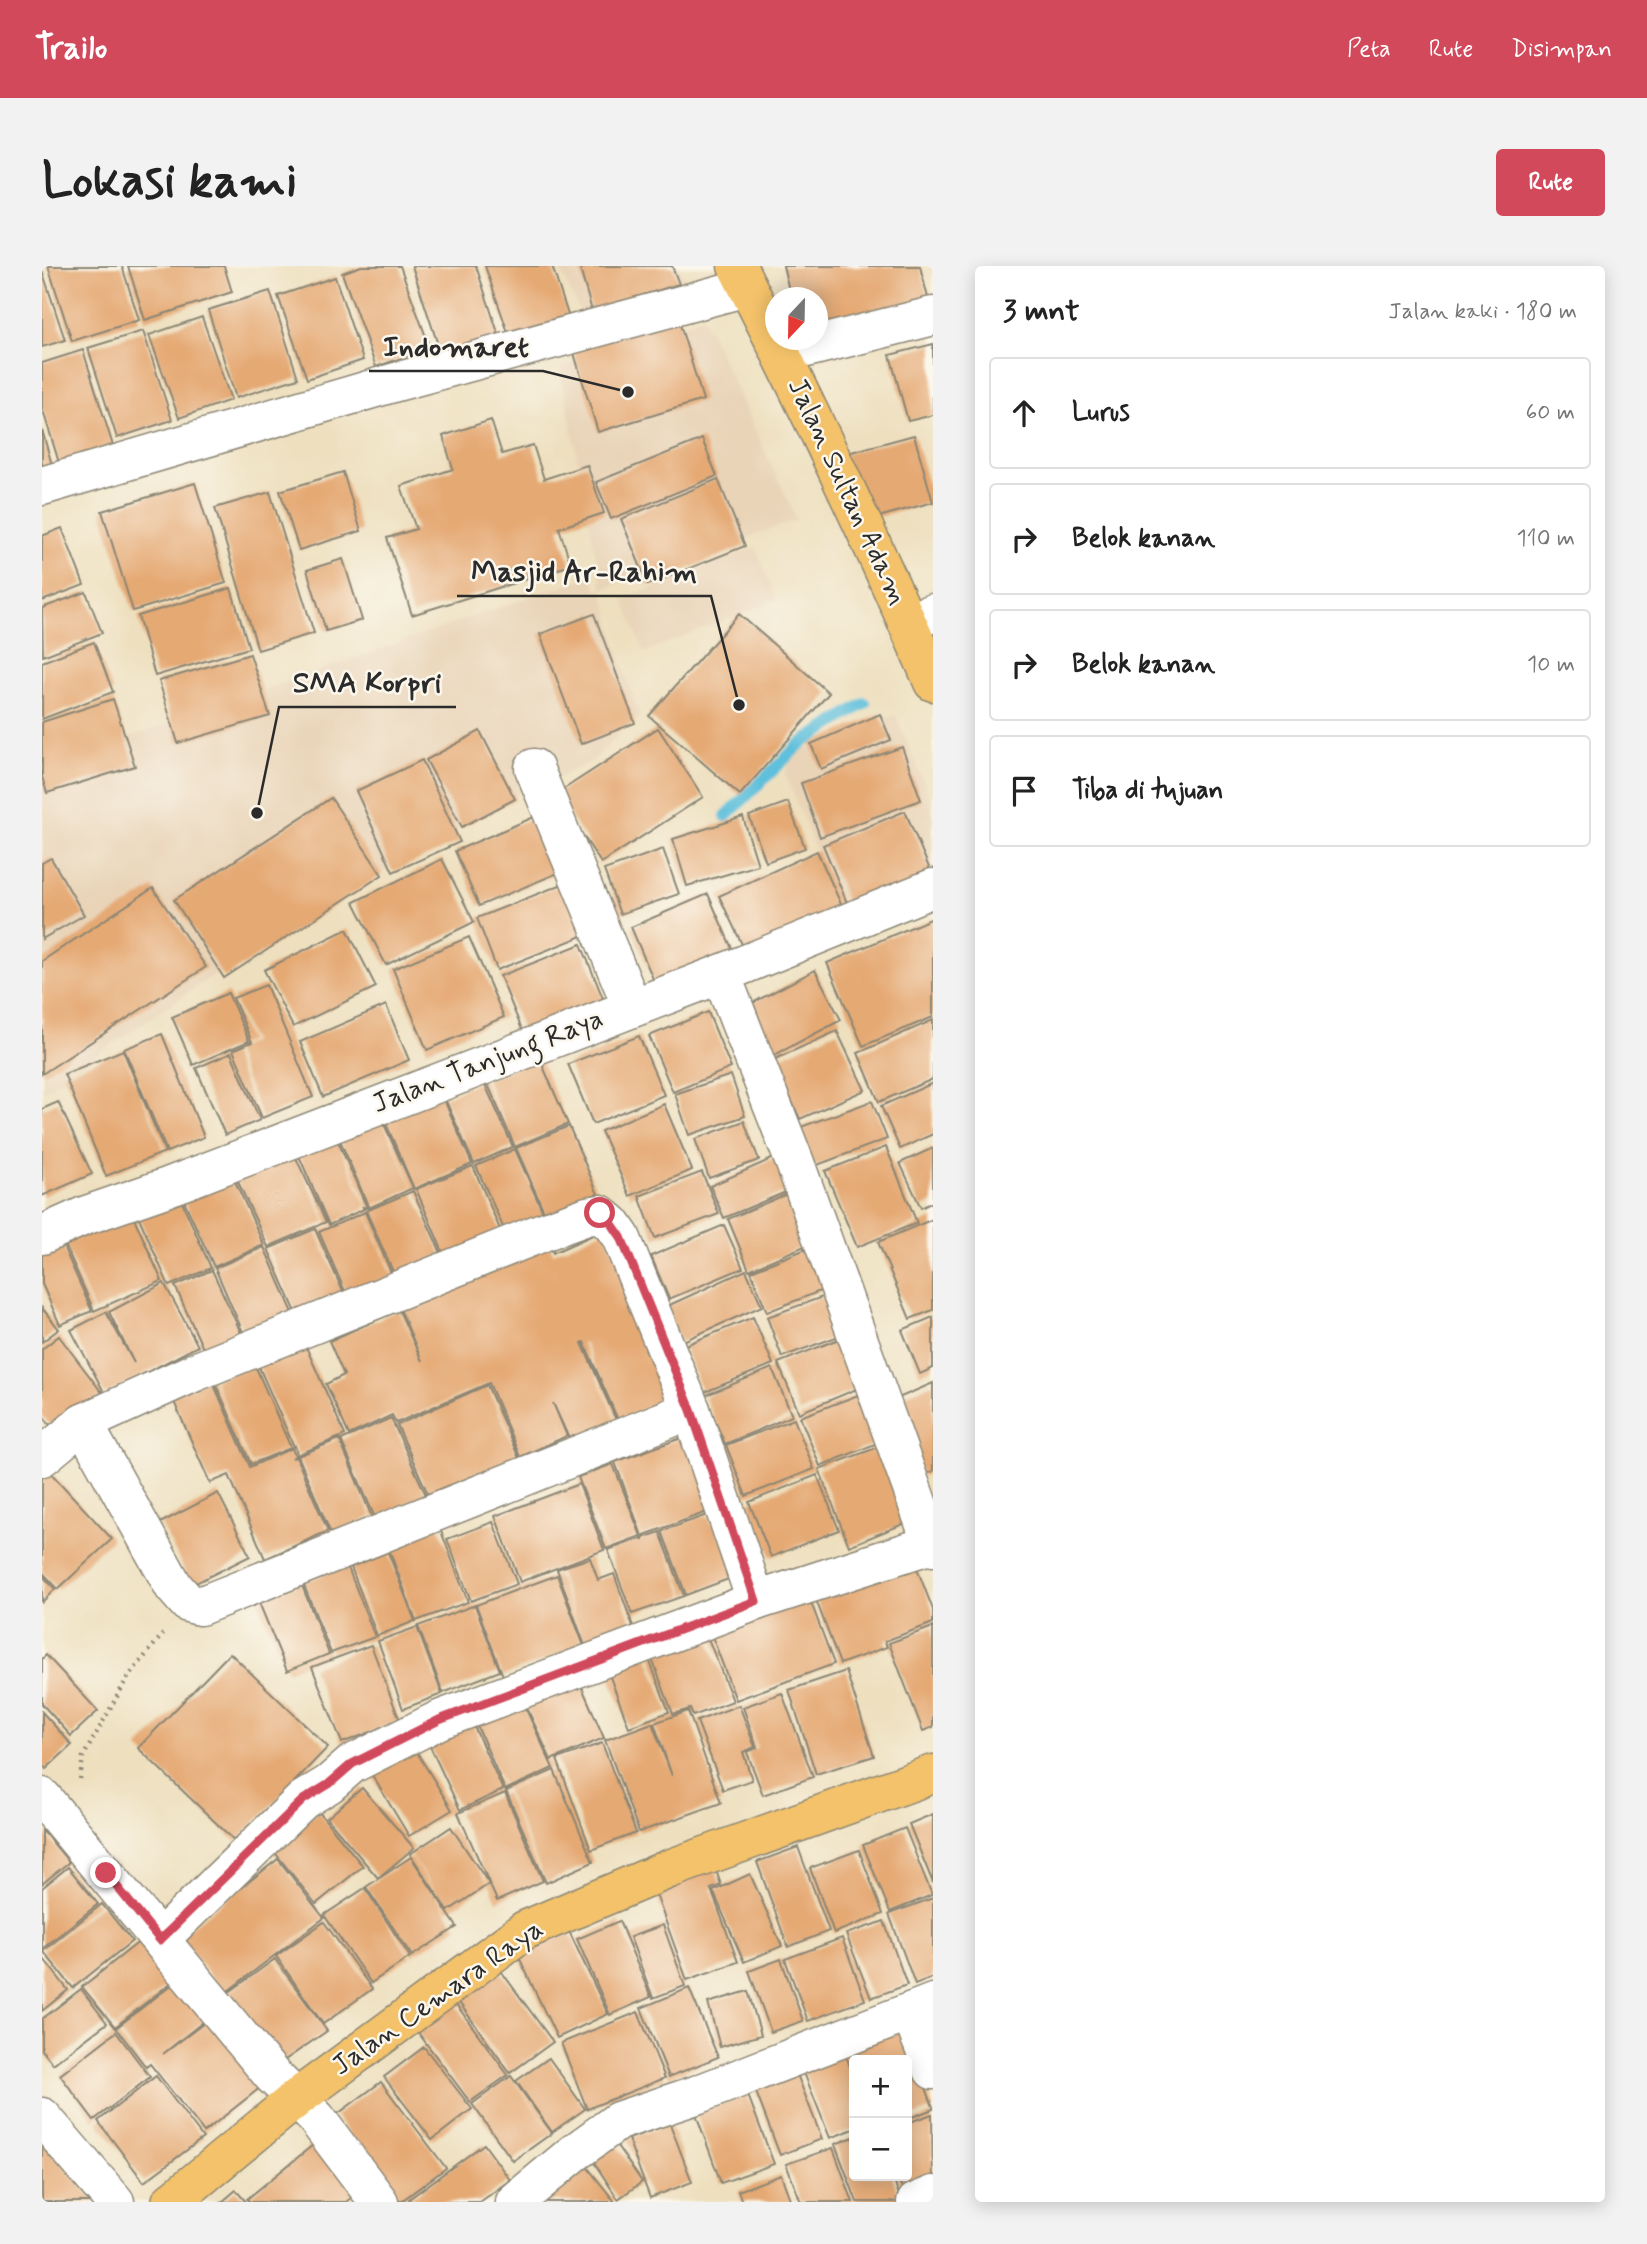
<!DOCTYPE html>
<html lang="id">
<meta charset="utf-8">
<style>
:root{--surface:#fff;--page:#f2f2f2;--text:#222;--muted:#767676;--line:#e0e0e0;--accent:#d1495b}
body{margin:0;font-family:Mynerve,sans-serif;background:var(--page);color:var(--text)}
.controls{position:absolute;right:21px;bottom:21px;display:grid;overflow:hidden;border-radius:7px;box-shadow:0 4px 18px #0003}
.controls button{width:63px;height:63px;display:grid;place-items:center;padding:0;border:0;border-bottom:2px solid var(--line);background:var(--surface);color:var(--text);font:35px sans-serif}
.compass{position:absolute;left:723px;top:21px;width:63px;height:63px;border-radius:50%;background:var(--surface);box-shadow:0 4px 18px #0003;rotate:202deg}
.stop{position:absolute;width:21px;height:21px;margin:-16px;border:5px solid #d1495b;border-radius:50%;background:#fff}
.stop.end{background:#d1495b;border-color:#fff;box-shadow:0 2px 7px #0008}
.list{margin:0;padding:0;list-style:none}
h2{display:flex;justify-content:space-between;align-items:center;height:91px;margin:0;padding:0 28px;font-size:30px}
h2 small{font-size:23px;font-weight:400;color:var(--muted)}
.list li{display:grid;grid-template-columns:46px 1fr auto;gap:21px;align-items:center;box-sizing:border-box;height:112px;margin:0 14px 14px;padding:0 14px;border:2px solid var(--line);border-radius:7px}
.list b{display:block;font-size:26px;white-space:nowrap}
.list em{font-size:23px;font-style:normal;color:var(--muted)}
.icon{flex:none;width:38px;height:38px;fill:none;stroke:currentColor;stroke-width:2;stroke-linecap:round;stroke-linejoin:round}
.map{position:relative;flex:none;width:891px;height:1936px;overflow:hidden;border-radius:7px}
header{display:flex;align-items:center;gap:42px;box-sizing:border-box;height:98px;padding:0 35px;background:var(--accent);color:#fff}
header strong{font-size:33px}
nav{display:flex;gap:38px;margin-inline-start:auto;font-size:24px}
.intro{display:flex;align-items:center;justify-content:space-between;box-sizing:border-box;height:168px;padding:0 42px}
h1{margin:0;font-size:49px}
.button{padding:18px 32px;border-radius:7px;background:var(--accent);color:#fff;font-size:24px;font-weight:700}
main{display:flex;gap:42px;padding:0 42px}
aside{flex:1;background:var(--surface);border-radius:7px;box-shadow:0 4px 18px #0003}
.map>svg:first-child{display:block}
.built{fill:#e9d4b8}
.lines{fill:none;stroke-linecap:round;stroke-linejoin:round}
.stream{stroke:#5ec0dc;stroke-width:12}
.building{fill:#e5a973}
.street-casing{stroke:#8c8675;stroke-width:41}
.primary-casing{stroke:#8c8675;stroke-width:41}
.path{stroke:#8c8675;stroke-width:4.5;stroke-dasharray:2 5;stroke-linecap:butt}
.street{stroke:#fff;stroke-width:38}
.primary{stroke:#f3c26a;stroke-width:38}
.route{stroke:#d1495b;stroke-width:9}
.labels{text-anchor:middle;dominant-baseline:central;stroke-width:5;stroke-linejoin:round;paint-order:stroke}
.street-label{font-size:28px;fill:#2b2b2b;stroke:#fbf7ec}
.leader{fill:none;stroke:#2b2b2b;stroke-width:2.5}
.callout-dot{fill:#2b2b2b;stroke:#fbf7ec;stroke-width:2.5}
.callout-label{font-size:30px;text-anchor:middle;font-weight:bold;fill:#2b2b2b;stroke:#fbf7ec;stroke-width:5;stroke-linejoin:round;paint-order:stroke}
</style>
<header>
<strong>Trailo</strong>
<nav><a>Peta</a><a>Rute</a><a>Disimpan</a></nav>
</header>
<div class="intro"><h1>Lokasi kami</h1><a class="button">Rute</a></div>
<main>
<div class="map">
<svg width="891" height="1936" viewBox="0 0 891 1936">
<rect width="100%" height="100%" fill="#fbf7ec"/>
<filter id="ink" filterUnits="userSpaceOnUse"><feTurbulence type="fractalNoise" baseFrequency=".0143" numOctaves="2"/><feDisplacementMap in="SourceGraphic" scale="14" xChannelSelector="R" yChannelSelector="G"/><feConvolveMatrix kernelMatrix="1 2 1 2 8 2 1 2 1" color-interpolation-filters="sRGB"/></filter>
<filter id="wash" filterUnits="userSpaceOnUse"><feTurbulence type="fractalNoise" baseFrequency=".00686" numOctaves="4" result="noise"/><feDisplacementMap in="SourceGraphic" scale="28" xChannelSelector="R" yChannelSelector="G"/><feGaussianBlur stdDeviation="1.57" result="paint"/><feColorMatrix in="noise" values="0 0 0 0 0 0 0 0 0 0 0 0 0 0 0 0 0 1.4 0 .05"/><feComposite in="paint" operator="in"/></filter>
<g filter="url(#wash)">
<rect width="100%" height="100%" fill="#eee0bf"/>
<!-- built -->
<g class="built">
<path d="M516 0H637L646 17 540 50Z"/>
<path d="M661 51 755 254 561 323 578 391 598 451 588 457 552 494 511 515 479 526 225 673 0 826V502L550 309 555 324 560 323 518 102Z"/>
<path d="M714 281 735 334 602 386 581 333Z"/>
<path d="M854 449 891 539V615L799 645 743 509 750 488Z"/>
</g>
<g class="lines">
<!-- stream -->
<path class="stream" d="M684 550 757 479 823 437"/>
</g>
<g id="blocks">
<!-- building -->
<g class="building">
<path d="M6 0H80L97 54 30 75Z"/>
<path d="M86 0H182L190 26 103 54Z"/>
<path d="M319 0H358L388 82 334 101 300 7Z"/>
<path d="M370 0H434L459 76 401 94Z"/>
<path d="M443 0H510L529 58 470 78Z"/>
<path d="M546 0H630L637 18 550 45 538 3Z"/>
<path d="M741 0H878L887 36 776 65V32H749Z"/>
<path d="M0 4 23 74 0 81Z"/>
<path d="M293 11 321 94 265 113 236 30Z"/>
<path d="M228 25 256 112 194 132 166 44Z"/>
<path d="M160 51 189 134 137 152 107 69Z"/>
<path d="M636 52 661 134 556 166 531 84Z"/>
<path d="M101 65 130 154 75 172 46 82Z"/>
<path d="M891 78V149L866 155 848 89Z"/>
<path d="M41 84 72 183 18 200 0 141V97Z"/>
<path d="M449 154 460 188 491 179 502 213 545 199 562 247 517 262 529 299 370 349 345 272 374 263 359 220 411 203 401 170Z"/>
<path d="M0 164 10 199 0 202Z"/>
<path d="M872 169 891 236 822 255 802 188Z"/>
<path d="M660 173 675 210 569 253 554 216Z"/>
<path d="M301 206 319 265 257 284 238 225Z"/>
<path d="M676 213 703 280 606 319 579 253Z"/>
<path d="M153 217 184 317 91 345 60 245Z"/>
<path d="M228 226 272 367 216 384 173 242Z"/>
<path d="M20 262 42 319 0 335V270Z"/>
<path d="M301 293 320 354 284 365 265 304Z"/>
<path d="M189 322 207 382 113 410 96 350Z"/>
<path d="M44 326 60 367 1 390 0 342Z"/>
<path d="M552 348 593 457 539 478 498 368Z"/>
<path d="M697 348 787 427 698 529 607 450Z"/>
<path d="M52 376 71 426 0 453V396Z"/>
<path d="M208 388 228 450 136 477 117 415Z"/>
<path d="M71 433 93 500 5 527 0 511V456Z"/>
<path d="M838 448 849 474 779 503 769 478Z"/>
<path d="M616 462 661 531 559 597 514 528Z"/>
<path d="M438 465 473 533 420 561 384 494Z"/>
<path d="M860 481 879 534 778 571 759 517Z"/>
<path d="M380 494 418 576 351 606 314 525Z"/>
<path d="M289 532 340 609 182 712 132 634Z"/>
<path d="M746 536 763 582 724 596 707 550Z"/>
<path d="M863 545 891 611 810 649 781 579Z"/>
<path d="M492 551 516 607 437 640 413 585Z"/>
<path d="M701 551 716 599 645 620 631 573Z"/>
<path d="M621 583 637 628 578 648 562 604Z"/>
<path d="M775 585 804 649 707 693 677 630Z"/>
<path d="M9 592 42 649 0 673V597Z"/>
<path d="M400 593 432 656 344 699 312 636Z"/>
<path d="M523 617 543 669 455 704 435 652Z"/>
<path d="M111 622 164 701 0 808V695Z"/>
<path d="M666 628 695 694 617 727 589 661Z"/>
<path d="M891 652V751L821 780 785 697Z"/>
<path d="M305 663 334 721 251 761 222 704Z"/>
<path d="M427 671 462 751 385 784 351 703Z"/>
<path d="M539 678 564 740 483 771 458 710Z"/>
<path d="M773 704 799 754 727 792 701 742Z"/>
<path d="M224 719 271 831 220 852 191 784 210 776 191 732Z"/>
<path d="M186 727 207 775 151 799 130 751Z"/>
<path d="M344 739 367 794 281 831 258 776Z"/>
<path d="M666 746 689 802 631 826 607 770Z"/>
<path d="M891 754V813L837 836 816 787Z"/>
<path d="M795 765 823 824 758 853 731 794Z"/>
<path d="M120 768 162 871 125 886 82 783Z"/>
<path d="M597 770 622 829 551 858 526 798Z"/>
<path d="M81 784 123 886 64 910 22 808Z"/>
<path d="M189 787 218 854 183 869 154 802Z"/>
<path d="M497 791 526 858 473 881 444 814Z"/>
<path d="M689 809 703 850 647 869 633 828Z"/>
<path d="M441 814 471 881 432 898 402 831Z"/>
<path d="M891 817V868L858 883 839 840Z"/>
<path d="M397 822 430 898 372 923 339 846Z"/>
<path d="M830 835 845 873 770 901 756 862Z"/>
<path d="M16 836 50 908 0 930V843Z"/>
<path d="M622 838 650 904 588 930 559 865Z"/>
<path d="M337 847 371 922 327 942 294 865Z"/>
<path d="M702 855 717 894 667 912 653 873Z"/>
<path d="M527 860 556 928 504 950 474 882Z"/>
<path d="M292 866 325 942 321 941 322 943 287 959 254 883Z"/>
<path d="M249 881 284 956 226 981 192 907Z"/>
<path d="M844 881 875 957 815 981 783 905Z"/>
<path d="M891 882V936L879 942 858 897Z"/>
<path d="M473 883 503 951 464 968 434 900Z"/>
<path d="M741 888 756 921 682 952 668 920Z"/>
<path d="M431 900 460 968 403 991 374 923Z"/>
<path d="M188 904 222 979 172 1001 138 926Z"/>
<path d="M660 906 677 948 613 972 597 930Z"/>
<path d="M757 923 779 973 707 1004 686 953Z"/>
<path d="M371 925 400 989 353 1010 324 945Z"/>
<path d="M137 929 169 1002 127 1020 95 947Z"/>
<path d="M89 945 120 1015 52 1045 21 974Z"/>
<path d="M323 946 351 1011 305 1030 277 966Z"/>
<path d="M891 953V1044L868 1053 836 976Z"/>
<path d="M682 959 701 1002 627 1033 609 990Z"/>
<path d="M273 963 303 1030 256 1051 226 983Z"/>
<path d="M562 964 636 1128 576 1154 542 1076 540 1077 575 1156 529 1177 511 1137 525 1170 478 1191 447 1117 354 1157 350 1149 307 1169 284 1118 302 1109 287 1075 357 1044 380 1095 358 1043 508 980 511 987Z"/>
<path d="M18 973 50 1045 18 1059 0 1018V981Z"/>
<path d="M779 977 796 1018 725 1046 709 1005Z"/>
<path d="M222 981 252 1049 203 1071 173 1002Z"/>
<path d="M170 1004 201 1071 163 1087 133 1020Z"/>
<path d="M704 1004 720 1040 639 1076 623 1041Z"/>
<path d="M122 1017 156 1080 63 1128 29 1064 64 1046 92 1097 67 1046Z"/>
<path d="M794 1026 808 1066 740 1091 725 1051Z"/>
<path d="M0 1042 17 1063 0 1076Z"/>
<path d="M711 1051 731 1098 661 1127 641 1080Z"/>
<path d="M891 1051V1102L878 1108 860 1064Z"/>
<path d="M807 1069 827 1118 757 1147 736 1097Z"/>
<path d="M17 1070 61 1128 13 1165 0 1149V1083Z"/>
<path d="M261 1074 303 1169 255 1189 253 1180 252 1181 214 1094Z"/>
<path d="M212 1097 249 1182 209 1198 172 1114Z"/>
<path d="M730 1102 750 1150 683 1178 662 1130Z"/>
<path d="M169 1112 208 1201 250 1182 253 1190 250 1192 254 1191 286 1265 223 1293 187 1209 168 1217 129 1129Z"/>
<path d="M891 1117V1205L880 1210 847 1136Z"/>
<path d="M445 1119 477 1192 386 1228 355 1159Z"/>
<path d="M832 1123 851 1171 778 1200 758 1151Z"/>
<path d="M349 1152 384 1229 333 1252 299 1174Z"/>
<path d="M752 1153 772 1203 704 1230 684 1179Z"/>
<path d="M645 1170 673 1243 600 1270 573 1196Z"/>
<path d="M297 1173 330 1251 289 1268 256 1190Z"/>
<path d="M845 1178 874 1253 807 1280 777 1203Z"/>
<path d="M571 1198 599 1270 564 1283 536 1211Z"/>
<path d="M7 1205 70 1273 16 1323 0 1306V1212Z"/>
<path d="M775 1209 797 1264 729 1291 707 1236Z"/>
<path d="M537 1218 562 1284 478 1316 453 1250Z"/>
<path d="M176 1227 208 1290 150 1319 118 1257Z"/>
<path d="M665 1249 700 1308 644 1329 620 1265Z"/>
<path d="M451 1256 475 1318 429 1335 405 1273Z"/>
<path d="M397 1260 426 1336 374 1355 345 1278Z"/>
<path d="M618 1266 642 1330 590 1348 566 1284 600 1272 601 1275V1272Z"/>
<path d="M346 1286 373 1355 335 1370 309 1301Z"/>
<path d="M548 1292 556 1314 572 1308 592 1363 543 1380 515 1303Z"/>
<path d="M873 1297 891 1344V1357L843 1375 845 1381 798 1398 770 1323Z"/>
<path d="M305 1299 333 1371 289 1387 261 1317Z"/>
<path d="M0 1309 13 1323 0 1336Z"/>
<path d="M515 1309 542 1380 461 1410 434 1339Z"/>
<path d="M259 1317 287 1388 245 1405 216 1334Z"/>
<path d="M764 1323 792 1398 694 1434 666 1359Z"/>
<path d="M433 1339 458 1405 401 1427 376 1360Z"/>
<path d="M375 1361 400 1428 361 1443 336 1375Z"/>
<path d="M891 1361V1461L881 1465 847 1377Z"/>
<path d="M665 1370 691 1435 651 1450 648 1443 631 1448 609 1390Z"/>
<path d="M329 1379 358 1455 300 1477 270 1401Z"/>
<path d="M188 1387 286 1481 194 1576 96 1482Z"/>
<path d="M605 1388 627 1446 587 1461 565 1403Z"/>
<path d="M4 1389 56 1445 29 1470 0 1438V1393Z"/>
<path d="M804 1405 832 1490 774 1508 747 1424Z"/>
<path d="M536 1412 562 1472 509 1494 482 1436Z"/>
<path d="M740 1427 771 1511 721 1529 705 1486 715 1482 701 1441Z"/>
<path d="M479 1432 511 1502 463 1524 432 1453Z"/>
<path d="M697 1439 713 1481 701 1486 710 1514 681 1524 655 1455Z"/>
<path d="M646 1445 679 1537 597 1566 563 1474 610 1457 630 1510 612 1457Z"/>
<path d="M0 1446 30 1479 4 1503 0 1498Z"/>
<path d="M429 1454 461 1524 418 1544 385 1474Z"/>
<path d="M560 1477 594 1567 549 1584 515 1493Z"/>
<path d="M370 1478 410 1544 367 1570 327 1504Z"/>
<path d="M512 1504 551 1596 504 1617 464 1525Z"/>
<path d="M320 1522 372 1582 336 1612 285 1552Z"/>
<path d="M463 1527 501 1615 455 1635 416 1547Z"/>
<path d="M276 1545 321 1600 274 1638 230 1583Z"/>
<path d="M891 1548V1617L867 1558Z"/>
<path d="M409 1561 447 1618 406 1645 368 1588Z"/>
<path d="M863 1562 890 1629 848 1646 821 1579Z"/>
<path d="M0 1564 27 1596 0 1618Z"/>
<path d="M756 1581 787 1665 746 1681 715 1596Z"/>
<path d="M817 1584 841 1648 792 1667 768 1602Z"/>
<path d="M369 1591 415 1661 370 1690 324 1621Z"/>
<path d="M236 1593 282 1652 182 1728 137 1670Z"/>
<path d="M26 1601 56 1638 0 1683V1622Z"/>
<path d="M673 1601 679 1619 669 1623 696 1696 645 1714 612 1623Z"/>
<path d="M708 1608 740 1680 702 1696 671 1625Z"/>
<path d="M323 1622 368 1691 329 1717 282 1649Z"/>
<path d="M891 1632V1711L873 1718 847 1648Z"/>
<path d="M60 1638 90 1675 31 1722 1 1685Z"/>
<path d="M577 1655 609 1731 568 1749 535 1673Z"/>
<path d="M842 1655 865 1719 829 1732 804 1668Z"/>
<path d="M282 1656 330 1723 281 1758 234 1690Z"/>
<path d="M621 1659 643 1720 611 1732 588 1671Z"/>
<path d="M527 1665 566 1748 515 1772 476 1689Z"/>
<path d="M800 1672 823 1734 766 1755 743 1693Z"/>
<path d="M98 1675 130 1716 73 1761 40 1721Z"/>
<path d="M2 1693 26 1724 0 1745V1695Z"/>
<path d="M233 1693 285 1765 234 1800 183 1729Z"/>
<path d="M739 1693 761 1755 729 1766 707 1705Z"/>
<path d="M459 1705 511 1776 468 1807 416 1735Z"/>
<path d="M136 1714 166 1752 121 1788 166 1754 219 1821 162 1866 108 1798 104 1801 74 1762Z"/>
<path d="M647 1722 676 1791 627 1811 599 1742Z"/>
<path d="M39 1723 65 1757 11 1798 0 1784V1753Z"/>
<path d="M706 1725 719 1769 678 1781 666 1737Z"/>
<path d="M413 1737 466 1809 428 1836 375 1765Z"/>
<path d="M596 1746 623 1812 545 1843 519 1777Z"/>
<path d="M860 1756 891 1841V1843L865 1853V1794H813L806 1776Z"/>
<path d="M74 1766 108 1811 52 1854 18 1809Z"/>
<path d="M799 1777 812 1811V1863L788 1872 757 1794Z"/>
<path d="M382 1781 430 1843 390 1874 342 1811Z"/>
<path d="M507 1792 543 1843 510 1866 474 1815Z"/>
<path d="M753 1803 780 1873 738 1889 711 1818Z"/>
<path d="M114 1810 161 1872 102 1916 56 1855Z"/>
<path d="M469 1810 510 1867 471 1895 430 1838Z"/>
<path d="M339 1816 404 1902 358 1936 293 1850Z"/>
<path d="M706 1829 732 1898 679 1917 654 1848Z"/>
<path d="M890 1848 891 1922 864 1932 855 1910H865V1857Z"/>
<path d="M628 1858 650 1916 608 1932 586 1873Z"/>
<path d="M567 1868 600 1916 576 1933 544 1884Z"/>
<path d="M812 1871V1910H850L859 1934 853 1936H815L793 1878Z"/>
<path d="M277 1874 319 1924 304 1936H208L205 1933Z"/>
<path d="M442 1878 468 1914 438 1936H369L367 1933Z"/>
<path d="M4 1880 53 1936H0V1883Z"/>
<path d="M791 1882 811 1936H759L744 1898Z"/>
<path d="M538 1892 573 1936H483Z"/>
<path d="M739 1909 749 1936H700L696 1925Z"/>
<path d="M194 1924 204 1936H180Z"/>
</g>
</g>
</g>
<g filter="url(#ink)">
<use href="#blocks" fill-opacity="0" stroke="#8c8675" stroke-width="2"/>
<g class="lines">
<!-- street casing -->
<g class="street-casing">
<g id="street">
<path d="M740 88 891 50"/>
<path d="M0 220 354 116 705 21"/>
<path d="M865 356 891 347"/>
<path d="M492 502 590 741"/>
<path d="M679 708 753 897 891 1281"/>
<path d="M0 969 42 950 123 922 679 708 891 622"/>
<path d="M41 1157 132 1321 146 1337 158 1340 649 1144"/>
<path d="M0 1191 41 1157 153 1106 501 966 545 950 558 948 570 958 579 971 649 1144 714 1335"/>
<path d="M0 1531 230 1809 274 1852 337 1936"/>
<path d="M118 1673 261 1534 287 1518 310 1498 397 1454 714 1335 890 1278"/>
<path d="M868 1746 891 1804"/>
<path d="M0 1851 73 1936"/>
<path d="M473 1936 532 1887 576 1855 654 1829 891 1737"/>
<path d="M874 1936 891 1929"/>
</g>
</g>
<!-- primary casing -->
<g class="primary-casing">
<g id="primary">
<path d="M695 0C764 137 831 275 891 416"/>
<path d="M129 1936 255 1832 483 1664 627 1603 891 1508"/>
</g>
</g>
<!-- path -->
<path class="path" d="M38 1513 41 1491 86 1411 121 1368"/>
<!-- street -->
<use href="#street" class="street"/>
<!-- primary -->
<use href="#primary" class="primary"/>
</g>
</g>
<g class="lines" filter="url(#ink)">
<!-- route -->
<path class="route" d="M64 1607 118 1674 261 1534 287 1518 310 1498 397 1454 714 1335 649 1144 579 971 570 958 558 947"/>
</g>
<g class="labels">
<!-- street labels -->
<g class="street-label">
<text transform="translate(805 226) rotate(65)">Jalan Sultan Adam</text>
<text transform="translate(446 796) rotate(-21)">Jalan Tanjung Raya</text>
<text transform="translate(396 1732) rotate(-35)">Jalan Cemara Raya</text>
</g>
</g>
<!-- callouts -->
<path class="leader" d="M586 126L501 105H327M697 439L669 330H415M215 547L237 441H414"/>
<g class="callout-dot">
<circle cx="586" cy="126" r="7"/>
<circle cx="697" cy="439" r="7"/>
<circle cx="215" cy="547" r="7"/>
</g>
<g class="callout-label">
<text x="414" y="90">Indomaret</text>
<text x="542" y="315">Masjid Ar-Rahim</text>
<text x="325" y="426">SMA Korpri</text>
</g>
</svg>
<div class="controls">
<button>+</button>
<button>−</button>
</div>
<svg class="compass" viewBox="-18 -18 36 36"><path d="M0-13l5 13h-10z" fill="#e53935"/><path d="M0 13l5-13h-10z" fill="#767676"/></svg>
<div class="stop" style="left:558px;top:947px"></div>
<div class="stop end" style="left:64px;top:1607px"></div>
</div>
<aside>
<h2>3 mnt<small>Jalan kaki · 180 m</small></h2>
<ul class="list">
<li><svg class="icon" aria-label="ahead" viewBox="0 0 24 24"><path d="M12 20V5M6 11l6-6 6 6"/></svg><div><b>Lurus</b></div><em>60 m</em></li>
<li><svg class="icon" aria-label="right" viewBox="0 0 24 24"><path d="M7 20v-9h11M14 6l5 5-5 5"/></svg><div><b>Belok kanan</b></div><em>110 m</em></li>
<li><svg class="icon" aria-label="right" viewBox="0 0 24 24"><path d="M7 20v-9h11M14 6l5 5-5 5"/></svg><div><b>Belok kanan</b></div><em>10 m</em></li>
<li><svg class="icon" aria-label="arrive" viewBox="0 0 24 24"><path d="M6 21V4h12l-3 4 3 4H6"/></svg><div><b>Tiba di tujuan</b></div></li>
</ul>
</aside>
</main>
